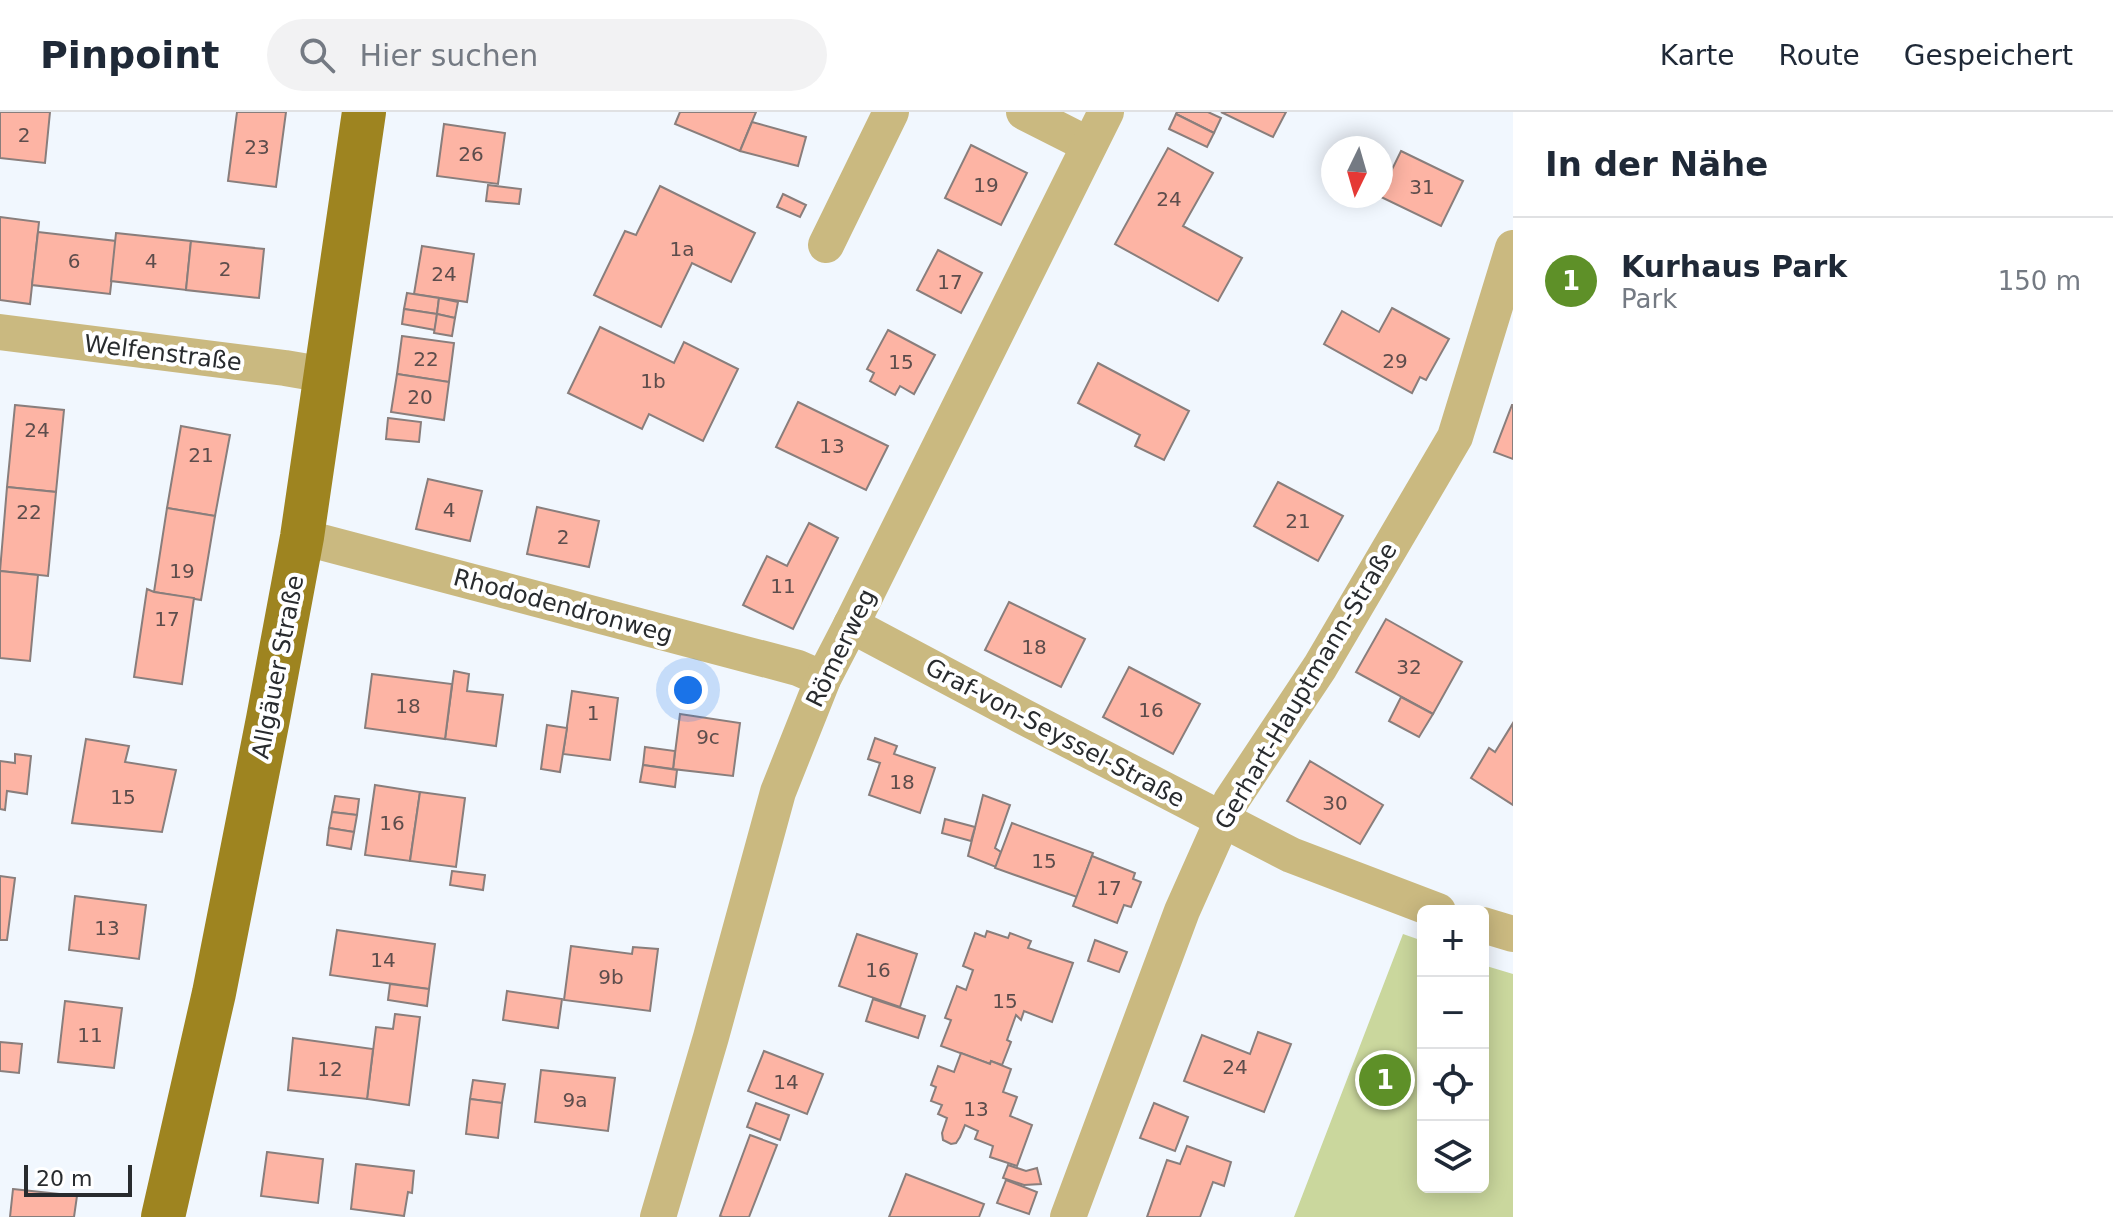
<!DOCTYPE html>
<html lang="de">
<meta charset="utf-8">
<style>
:root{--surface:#fff;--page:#f2f2f3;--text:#1f2937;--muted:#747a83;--line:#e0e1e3;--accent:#5e9028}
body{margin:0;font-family:"DejaVu Sans",sans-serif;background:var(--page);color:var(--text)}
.controls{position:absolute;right:24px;bottom:24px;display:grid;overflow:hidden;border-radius:12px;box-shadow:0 4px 20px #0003}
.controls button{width:72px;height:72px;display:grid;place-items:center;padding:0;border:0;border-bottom:2px solid var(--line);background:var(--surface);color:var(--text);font:40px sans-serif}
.compass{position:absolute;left:1321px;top:24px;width:72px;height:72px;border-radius:50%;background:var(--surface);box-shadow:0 4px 20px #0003;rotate:185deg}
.scale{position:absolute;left:24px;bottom:20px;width:108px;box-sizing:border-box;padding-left:8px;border:4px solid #282b2e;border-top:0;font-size:22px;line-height:28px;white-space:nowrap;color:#282b2e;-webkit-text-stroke:6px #fff;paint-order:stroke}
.you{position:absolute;left:688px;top:578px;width:28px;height:28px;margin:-20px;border:6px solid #fff;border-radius:50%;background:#1a73e8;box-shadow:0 0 0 12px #1a73e833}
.badge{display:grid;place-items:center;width:52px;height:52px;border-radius:50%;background:var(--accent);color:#fff;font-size:26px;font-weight:700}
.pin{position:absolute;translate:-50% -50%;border:4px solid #fff;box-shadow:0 2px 8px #0006}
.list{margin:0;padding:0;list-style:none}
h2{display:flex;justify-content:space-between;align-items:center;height:104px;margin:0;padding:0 32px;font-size:34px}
h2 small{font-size:26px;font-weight:400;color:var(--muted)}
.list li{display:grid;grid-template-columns:52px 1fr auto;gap:24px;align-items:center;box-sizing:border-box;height:128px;padding:0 32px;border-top:2px solid var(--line)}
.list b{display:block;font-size:30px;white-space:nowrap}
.list p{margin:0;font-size:26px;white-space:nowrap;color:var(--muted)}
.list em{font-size:26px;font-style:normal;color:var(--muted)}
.icon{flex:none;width:44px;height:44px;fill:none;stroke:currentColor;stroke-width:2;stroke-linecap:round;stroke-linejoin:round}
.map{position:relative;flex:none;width:1513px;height:1105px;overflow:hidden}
header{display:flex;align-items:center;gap:48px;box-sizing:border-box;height:112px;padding:0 40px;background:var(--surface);border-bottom:2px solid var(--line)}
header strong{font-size:38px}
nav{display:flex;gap:44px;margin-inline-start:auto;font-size:28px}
.search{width:560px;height:72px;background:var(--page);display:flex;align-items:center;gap:20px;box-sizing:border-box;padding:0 28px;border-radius:44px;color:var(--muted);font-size:30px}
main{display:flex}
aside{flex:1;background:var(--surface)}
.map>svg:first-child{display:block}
.green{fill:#cad79d}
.building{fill:#fdb4a4;stroke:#897e7c;stroke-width:2}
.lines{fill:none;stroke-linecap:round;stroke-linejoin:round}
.minor{stroke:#cab980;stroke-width:36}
.major{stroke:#9e8420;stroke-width:44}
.labels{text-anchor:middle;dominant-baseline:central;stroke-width:8;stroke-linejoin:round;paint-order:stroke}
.number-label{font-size:20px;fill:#5d4d4c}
.street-label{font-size:24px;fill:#282b2e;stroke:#fff}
</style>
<header>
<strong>Pinpoint</strong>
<div class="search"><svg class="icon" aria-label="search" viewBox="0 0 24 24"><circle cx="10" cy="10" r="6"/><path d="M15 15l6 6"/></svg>Hier suchen</div>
<nav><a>Karte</a><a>Route</a><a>Gespeichert</a></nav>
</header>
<main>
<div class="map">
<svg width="1513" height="1105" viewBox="0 0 1513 1105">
<rect width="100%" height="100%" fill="#f1f7fe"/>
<!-- green -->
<path class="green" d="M1403 822 1423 829V1075H1483V853L1513 862V1105H1294Z"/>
<!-- building -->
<g class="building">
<path d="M0 0H50L45 51 0 46Z"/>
<path d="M237 0H286L276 75 228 69Z"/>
<path d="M680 0H756L740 39 675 12Z"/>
<path d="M1177 0H1208L1221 6 1214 21 1176 2Z"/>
<path d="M1221 0H1286L1273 25Z"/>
<path d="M1176 2 1214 21 1207 35 1169 17Z"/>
<path d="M752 10 806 25 798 54 740 39Z"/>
<path d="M444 12 505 21 498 72 437 64Z"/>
<path d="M971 33 1027 61 1001 113 945 86Z"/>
<path d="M1168 36 1213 61 1183 114 1242 146 1218 189 1115 132Z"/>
<path d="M1401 39 1463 69 1441 114 1379 84Z"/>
<path d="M488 73 521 77 519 92 486 89Z"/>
<path d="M660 74 755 121 731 170 692 151 661 215 594 183 625 119 636 123Z"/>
<path d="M783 82 806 93 800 105 777 95Z"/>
<path d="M0 105 39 110 30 192 0 188Z"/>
<path d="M38 120 116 129 110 182 32 173Z"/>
<path d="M116 121 191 129 186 178 111 169Z"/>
<path d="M191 129 264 137 259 186 186 178Z"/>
<path d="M422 134 474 142 467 190 414 182Z"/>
<path d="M938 138 982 161 961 201 917 178Z"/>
<path d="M407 181 439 186 437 202 404 197Z"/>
<path d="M439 186 458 190 455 206 437 202Z"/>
<path d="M1392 196 1449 227 1426 268 1420 265 1412 281 1324 232 1342 199 1379 220Z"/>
<path d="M404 197 437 202 435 218 402 212Z"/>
<path d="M437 202 455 206 452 224 434 221Z"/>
<path d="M600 215 674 251 684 230 738 257 703 329 649 302 642 317 568 281Z"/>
<path d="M888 218 935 243 914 282 900 274 895 283 870 269 874 261 867 257Z"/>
<path d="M402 224 454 231 449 270 397 262Z"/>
<path d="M1098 251 1189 299 1164 348 1135 334 1140 323 1078 291Z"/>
<path d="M397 262 449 270 444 308 391 300Z"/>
<path d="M798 290 888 334 866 378 776 335Z"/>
<path d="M15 293 64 298 56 380 7 375Z"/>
<path d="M1512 293H1513V347L1494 340Z"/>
<path d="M388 306 421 310 419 330 386 327Z"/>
<path d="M181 314 230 323 215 404 167 396Z"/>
<path d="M428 367 482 379 470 429 416 417Z"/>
<path d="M1278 370 1343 404 1318 449 1254 414Z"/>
<path d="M7 375 56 380 48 464 0 459Z"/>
<path d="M537 395 599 409 589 455 527 442Z"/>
<path d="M167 396 215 404 201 488 154 480Z"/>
<path d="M809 411 838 426 793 517 743 493 767 444 787 454Z"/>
<path d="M0 459 38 463 30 549 0 546Z"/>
<path d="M147 477 154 480 194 486 182 572 134 565Z"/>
<path d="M1009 490 1085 527 1061 575 985 538Z"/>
<path d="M1386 507 1462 550 1433 602 1356 560Z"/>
<path d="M1129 555 1200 592 1173 642 1103 605Z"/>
<path d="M454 559 469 562 467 579 503 583 496 634 445 627Z"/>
<path d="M372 562 452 572 445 627 365 616Z"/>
<path d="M572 579 618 586 610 648 563 642Z"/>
<path d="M1401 585 1433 602 1419 625 1389 609Z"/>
<path d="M680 602 740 611 733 664 673 657Z"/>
<path d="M1513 611V693L1471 666 1489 636 1495 640Z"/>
<path d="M547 613 567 616 560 660 541 657Z"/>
<path d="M875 626 897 634 894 642 935 656 920 701 869 683 880 651 868 647Z"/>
<path d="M86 627 129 634 125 650 176 658 162 720 72 711Z"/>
<path d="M645 635 675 639 673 657 643 653Z"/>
<path d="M15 642 31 644 27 682 7 679 5 698 0 697V649L15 651Z"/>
<path d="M1310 649 1383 693 1360 732 1287 689Z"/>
<path d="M643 653 677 658 675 675 640 670Z"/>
<path d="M375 673 420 680 410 749 365 743Z"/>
<path d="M420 680 465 686 456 755 410 749Z"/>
<path d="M983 683 1010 693 995 736 1001 740 996 755 968 744Z"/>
<path d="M335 684 359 687 357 703 332 700Z"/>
<path d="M332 700 357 703 354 720 329 716Z"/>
<path d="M945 707 975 715 971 729 942 721Z"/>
<path d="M1012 711 1093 741 1077 785 995 756Z"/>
<path d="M329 716 354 720 351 737 327 733Z"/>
<path d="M1092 744 1135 761 1133 767 1141 770 1131 795 1124 793 1117 811 1073 794Z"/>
<path d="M452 759 485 763 483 778 450 773Z"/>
<path d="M0 764 15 766 7 828H0Z"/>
<path d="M75 784 146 793 139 847 69 838Z"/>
<path d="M337 818 435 832 429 877 330 863Z"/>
<path d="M987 819 1008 826 1010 821 1031 829 1028 836 1073 851 1052 910 1024 899 1021 908 1016 903 1007 928 1011 930 1002 953 991 949 990 952 941 934 951 908 945 906 957 874 966 878 973 858 963 854 975 821 985 825Z"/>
<path d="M857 822 917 842 900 895 839 874Z"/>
<path d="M1095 828 1127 840 1119 860 1088 849Z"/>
<path d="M571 834 632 842 633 835 658 837 650 899 564 888Z"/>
<path d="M390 872 429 877 427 894 388 888Z"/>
<path d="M507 879 562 887 558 916 503 908Z"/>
<path d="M873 887 925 904 918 926 866 909Z"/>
<path d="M65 889 122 896 114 956 58 950Z"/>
<path d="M395 902 420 905 409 993 367 987 376 915 393 917Z"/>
<path d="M1258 920 1291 932 1264 1000 1184 969 1202 923 1250 942Z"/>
<path d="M293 926 373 937 367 987 288 978Z"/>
<path d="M0 930 22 932 19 961 0 959Z"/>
<path d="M764 939 823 962 807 1002 748 979Z"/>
<path d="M961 941 990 952 991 949 1011 957 1003 980 1017 985 1010 1004 1032 1013 1017 1054 990 1045 993 1034 975 1027 978 1019 965 1013 960 1025 956 1031 951 1032 943 1028 942 1021 947 1006 938 1002 942 993 931 989 936 975 931 973 938 954 954 960Z"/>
<path d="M541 958 615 966 608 1019 535 1010Z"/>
<path d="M473 968 505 972 502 991 470 987Z"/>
<path d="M470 987 502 991 498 1026 466 1022Z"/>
<path d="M756 991 789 1003 780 1028 747 1015Z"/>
<path d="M1154 991 1188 1005 1175 1039 1140 1026Z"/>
<path d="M750 1023 777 1033 749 1105H723L720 1104Z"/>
<path d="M1187 1034 1231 1050 1224 1074 1213 1070 1200 1105H1147L1167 1048 1180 1052Z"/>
<path d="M267 1040 323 1047 318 1091 261 1084Z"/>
<path d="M356 1052 414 1059 412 1081 408 1080 404 1104 351 1097Z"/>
<path d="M1008 1053 1026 1059 1037 1056 1041 1072 1024 1073 1003 1066Z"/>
<path d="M906 1062 984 1092 979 1105H889Z"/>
<path d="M1006 1068 1037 1080 1029 1102 997 1091Z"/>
<path d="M13 1077 77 1084 74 1105H10Z"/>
</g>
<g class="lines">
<!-- minor -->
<g class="minor">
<path d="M1024 0 1089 33"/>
<path d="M826 133 891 0"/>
<path d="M0 220 285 256 326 263"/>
<path d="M302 425 798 556 823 567"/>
<path d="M851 513 1026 606 1291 743 1438 799"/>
<path d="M1483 813 1513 822"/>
<path d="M658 1105 711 925 778 680 823 567 851 513 1106 0"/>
<path d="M1068 1105 1182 799 1231 689 1320 555 1455 325 1513 136"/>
</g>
<!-- major -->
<path class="major" d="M163 1105 214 881 268 607 302 425 364 0"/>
</g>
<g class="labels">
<!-- number labels -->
<g class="number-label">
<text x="24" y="23">2</text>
<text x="257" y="35">23</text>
<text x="471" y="42">26</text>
<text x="986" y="73">19</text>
<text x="1422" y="75">31</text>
<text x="1169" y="87">24</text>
<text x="682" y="137">1a</text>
<text x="74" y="149">6</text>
<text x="151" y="149">4</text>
<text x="225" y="157">2</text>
<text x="444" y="162">24</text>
<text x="950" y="170">17</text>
<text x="426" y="247">22</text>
<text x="1395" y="249">29</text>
<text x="901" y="250">15</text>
<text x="653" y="269">1b</text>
<text x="420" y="285">20</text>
<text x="37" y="318">24</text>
<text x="832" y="334">13</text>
<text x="201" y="343">21</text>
<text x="449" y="398">4</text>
<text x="29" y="400">22</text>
<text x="1298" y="409">21</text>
<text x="563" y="425">2</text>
<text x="182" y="459">19</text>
<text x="783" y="474">11</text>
<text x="167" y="507">17</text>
<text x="1034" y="535">18</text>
<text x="1409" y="555">32</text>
<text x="408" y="594">18</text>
<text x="1151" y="598">16</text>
<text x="593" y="601">1</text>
<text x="708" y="625">9c</text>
<text x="902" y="670">18</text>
<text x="123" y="685">15</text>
<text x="1335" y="691">30</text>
<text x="392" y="711">16</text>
<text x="1044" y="749">15</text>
<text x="1109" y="776">17</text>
<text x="107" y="816">13</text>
<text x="383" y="848">14</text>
<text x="878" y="858">16</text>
<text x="611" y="865">9b</text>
<text x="1005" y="889">15</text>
<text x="90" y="923">11</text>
<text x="1235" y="955">24</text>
<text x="330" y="957">12</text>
<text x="786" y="970">14</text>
<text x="575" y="988">9a</text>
<text x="976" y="997">13</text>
</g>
<!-- street labels -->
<g class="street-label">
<text transform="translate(163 241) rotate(7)">Welfenstraße</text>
<text transform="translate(563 494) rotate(15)">Rhododendronweg</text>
<text transform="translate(841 536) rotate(-64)">Römerweg</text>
<text transform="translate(278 555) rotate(-79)">Allgäuer Straße</text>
<text transform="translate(1306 574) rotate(-59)">Gerhart-Hauptmann-Straße</text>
<text transform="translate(1055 621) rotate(28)">Graf-von-Seyssel-Straße</text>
</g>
</g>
</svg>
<div class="controls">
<button>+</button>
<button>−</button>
<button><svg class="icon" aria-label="locate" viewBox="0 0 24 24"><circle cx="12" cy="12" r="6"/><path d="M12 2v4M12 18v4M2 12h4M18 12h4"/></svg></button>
<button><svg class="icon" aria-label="layers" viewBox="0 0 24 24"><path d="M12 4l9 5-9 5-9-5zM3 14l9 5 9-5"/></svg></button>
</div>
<svg class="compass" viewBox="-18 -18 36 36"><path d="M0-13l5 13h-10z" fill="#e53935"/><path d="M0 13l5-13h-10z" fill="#747a83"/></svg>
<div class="scale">20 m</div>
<div class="you"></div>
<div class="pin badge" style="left:1385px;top:968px">1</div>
</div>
<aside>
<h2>In der Nähe<small></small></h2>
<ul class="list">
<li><span class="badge">1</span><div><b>Kurhaus Park</b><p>Park</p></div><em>150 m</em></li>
</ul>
</aside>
</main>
